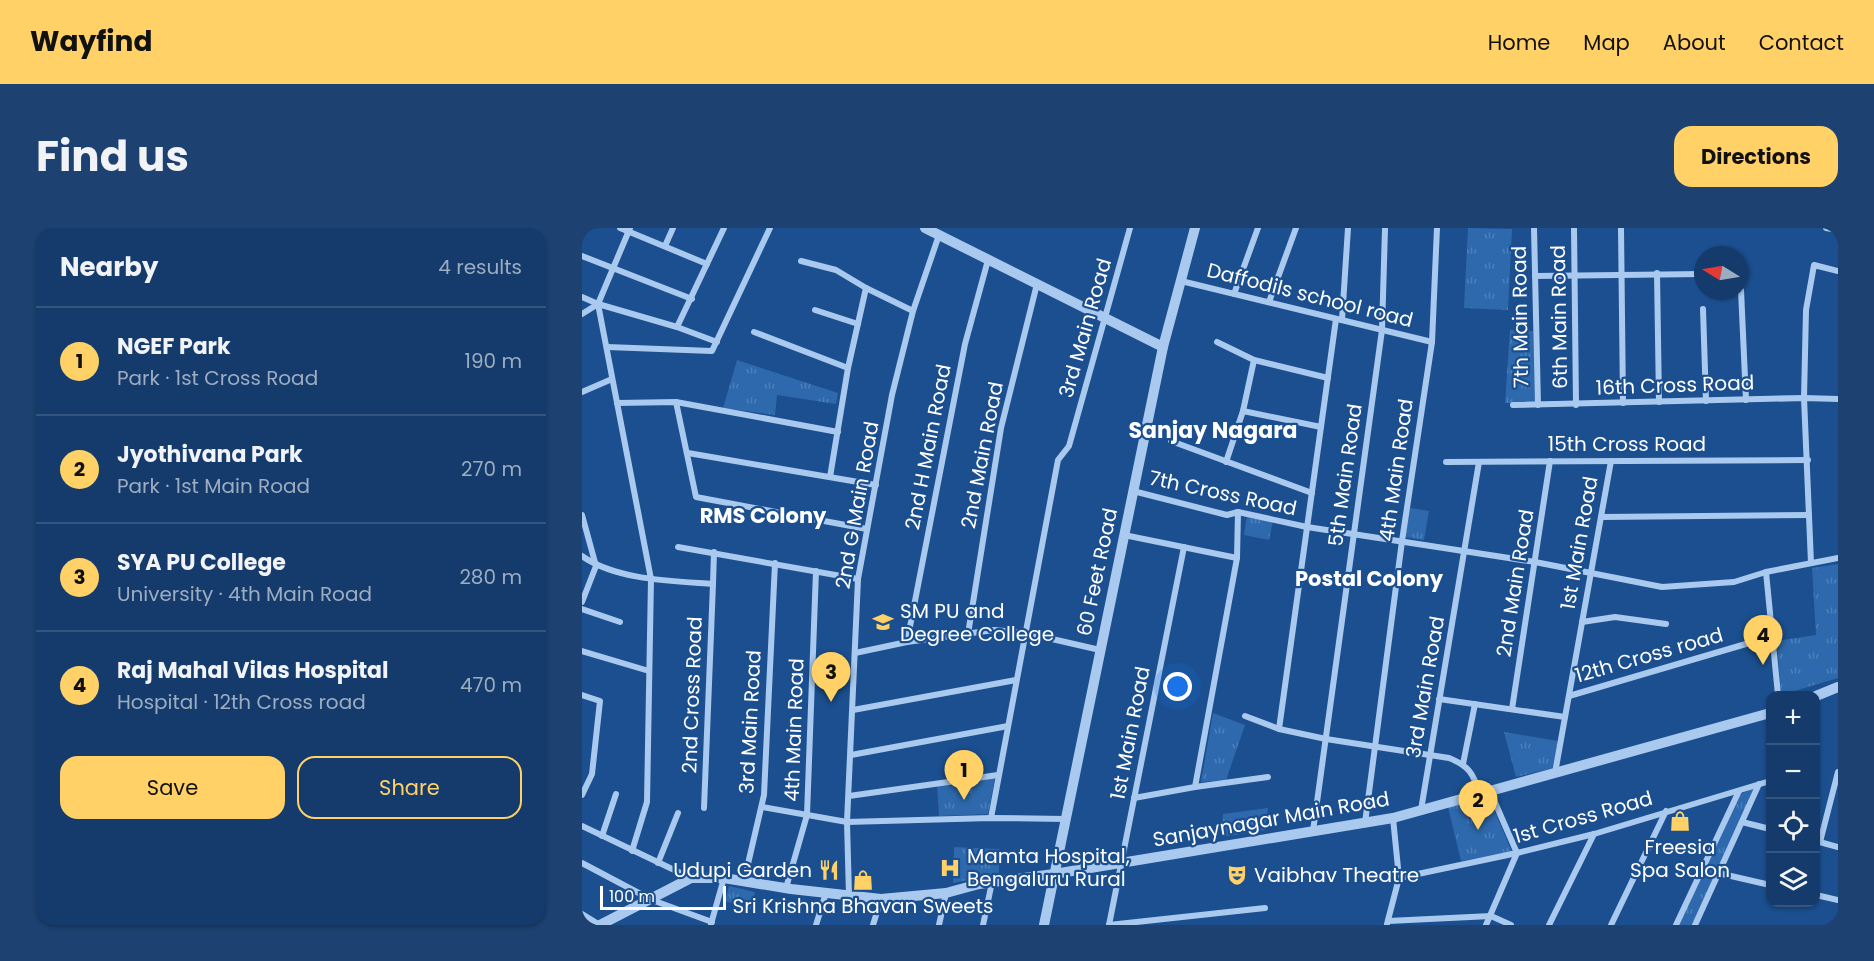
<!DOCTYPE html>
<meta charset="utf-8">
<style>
:root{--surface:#143b6b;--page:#1d4271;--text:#f1f3f6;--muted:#9dadc1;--line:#33557e;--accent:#ffd166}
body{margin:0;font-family:Poppins,sans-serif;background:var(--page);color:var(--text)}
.controls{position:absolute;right:18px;bottom:18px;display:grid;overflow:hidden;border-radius:12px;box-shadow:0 2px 4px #0004}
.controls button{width:54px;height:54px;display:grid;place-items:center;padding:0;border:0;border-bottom:2px solid var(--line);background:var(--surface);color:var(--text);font:30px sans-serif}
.compass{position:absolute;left:1112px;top:18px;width:54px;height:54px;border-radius:50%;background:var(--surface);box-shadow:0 2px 4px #0004;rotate:281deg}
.scale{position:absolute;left:18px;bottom:15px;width:126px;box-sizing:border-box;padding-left:6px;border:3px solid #fff;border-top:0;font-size:16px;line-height:21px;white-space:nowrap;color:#fff;-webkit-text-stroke:4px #1b4f8f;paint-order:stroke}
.you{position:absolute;left:596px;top:459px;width:21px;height:21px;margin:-15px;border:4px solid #fff;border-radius:50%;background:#1a73e8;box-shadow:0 0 0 9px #1a73e833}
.badge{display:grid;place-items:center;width:39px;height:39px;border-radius:50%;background:var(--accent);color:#111;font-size:20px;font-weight:700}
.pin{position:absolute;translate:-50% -50px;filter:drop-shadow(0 2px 3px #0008)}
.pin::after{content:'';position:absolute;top:32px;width:21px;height:18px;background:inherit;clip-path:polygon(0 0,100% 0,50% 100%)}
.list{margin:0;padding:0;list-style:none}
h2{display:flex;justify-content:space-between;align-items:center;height:78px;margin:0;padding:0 24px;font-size:26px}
h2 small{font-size:20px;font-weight:400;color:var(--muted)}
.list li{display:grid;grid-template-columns:39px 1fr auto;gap:18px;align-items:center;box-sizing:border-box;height:108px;padding:0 24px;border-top:2px solid var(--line)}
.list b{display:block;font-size:22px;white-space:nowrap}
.list p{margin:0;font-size:20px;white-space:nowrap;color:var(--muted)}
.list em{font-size:20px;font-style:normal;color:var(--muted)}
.actions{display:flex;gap:12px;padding:18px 24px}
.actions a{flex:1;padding:14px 0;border:2px solid var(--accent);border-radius:18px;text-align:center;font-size:21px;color:var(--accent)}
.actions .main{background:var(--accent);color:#111}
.icon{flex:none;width:33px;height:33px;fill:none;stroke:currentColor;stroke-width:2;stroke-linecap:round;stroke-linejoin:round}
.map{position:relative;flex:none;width:1256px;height:697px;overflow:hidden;border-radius:18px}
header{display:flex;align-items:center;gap:36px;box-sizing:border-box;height:84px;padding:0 30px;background:var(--accent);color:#111}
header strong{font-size:28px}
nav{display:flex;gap:33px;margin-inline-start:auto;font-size:21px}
.intro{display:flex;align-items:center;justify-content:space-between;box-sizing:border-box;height:144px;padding:0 36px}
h1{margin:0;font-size:42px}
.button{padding:15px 27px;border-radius:18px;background:var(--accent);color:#111;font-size:21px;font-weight:700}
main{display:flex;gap:36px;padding:0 36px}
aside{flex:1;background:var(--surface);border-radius:18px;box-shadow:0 2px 4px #0004}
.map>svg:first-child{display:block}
.grass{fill:url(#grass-tufts)}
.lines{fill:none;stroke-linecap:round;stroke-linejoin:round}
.minor{stroke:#a9c9ee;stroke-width:6}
.tertiary{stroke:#a9c9ee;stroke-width:10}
.labels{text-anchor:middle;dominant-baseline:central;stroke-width:4.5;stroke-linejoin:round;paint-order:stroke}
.street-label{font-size:20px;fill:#fff;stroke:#1b4f8f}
.poi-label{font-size:20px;fill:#fff;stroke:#1b4f8f;text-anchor:start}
.neighbourhood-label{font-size:21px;font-weight:bold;fill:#fff;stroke:#1b4f8f}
.quarter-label{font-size:22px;font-weight:bold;fill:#fff;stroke:#1b4f8f}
</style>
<header>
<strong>Wayfind</strong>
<nav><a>Home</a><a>Map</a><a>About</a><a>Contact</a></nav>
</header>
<div class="intro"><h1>Find us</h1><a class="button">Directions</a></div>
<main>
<aside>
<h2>Nearby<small>4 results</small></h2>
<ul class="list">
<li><span class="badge">1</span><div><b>NGEF Park</b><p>Park · 1st Cross Road</p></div><em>190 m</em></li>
<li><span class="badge">2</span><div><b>Jyothivana Park</b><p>Park · 1st Main Road</p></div><em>270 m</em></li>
<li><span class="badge">3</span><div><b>SYA PU College</b><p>University · 4th Main Road</p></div><em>280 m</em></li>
<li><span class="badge">4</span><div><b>Raj Mahal Vilas Hospital</b><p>Hospital · 12th Cross road</p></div><em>470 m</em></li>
</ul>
<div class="actions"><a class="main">Save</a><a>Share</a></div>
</aside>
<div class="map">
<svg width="1256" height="697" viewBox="0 0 1256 697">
<defs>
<pattern id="grass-tufts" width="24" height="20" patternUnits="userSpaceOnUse" patternTransform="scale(1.5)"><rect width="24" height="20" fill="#2e69ad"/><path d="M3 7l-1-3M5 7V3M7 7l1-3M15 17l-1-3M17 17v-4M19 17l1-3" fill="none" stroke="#4d80b9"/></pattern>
</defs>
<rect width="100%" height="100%" fill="#1b4f8f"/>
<!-- grass -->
<g class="grass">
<path d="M886 0 930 1 926 82 882 80Z"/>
<path d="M928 102 951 103 953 175H923Z"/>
<path d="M155 132 256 165 254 176 195 167 193 187 141 180Z"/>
<path d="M828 280 847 283 842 312 823 309Z"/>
<path d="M665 288 691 293 687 312 662 307Z"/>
<path d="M1256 336V450L1199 467 1195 413 1234 407 1230 340Z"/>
<path d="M631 485 663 497 644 552 619 554Z"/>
<path d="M922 504 976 513 971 540 934 549Z"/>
<path d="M413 550 406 586 357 588 355 557Z"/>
<path d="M1174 559 1110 697H1097L1159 566Z"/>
<path d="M907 570 930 624 879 633 866 579Z"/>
<path d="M686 580 683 602 640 609 641 586Z"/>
<path d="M372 619 417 621V646L371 655Z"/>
<path d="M147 658 173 664 169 681 143 673Z"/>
</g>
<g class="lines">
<!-- minor -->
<g class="minor">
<path d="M38 0 125 36"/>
<path d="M952 0 956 177"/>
<path d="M992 0 994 177"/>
<path d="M1039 0 1041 175"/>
<path d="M1244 0 1256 2"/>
<path d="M83 18 91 0"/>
<path d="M0 28 110 71"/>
<path d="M219 33 254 42 284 60 331 83"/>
<path d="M1075 45 1077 174"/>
<path d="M953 48 1121 46"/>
<path d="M599 53 850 114"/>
<path d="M1157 60 1159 62 1164 172"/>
<path d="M652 66 676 0"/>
<path d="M0 69 16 76 95 99 135 114"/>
<path d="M687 74 714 0"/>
<path d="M16 76 69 351 65 574 50 623"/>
<path d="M1121 81 1124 173"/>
<path d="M233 82 276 96"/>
<path d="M0 86 16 76 48 0"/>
<path d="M760 92 766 0"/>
<path d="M95 99 142 0"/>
<path d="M172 104 266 140"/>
<path d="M635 114 672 132 746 150"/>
<path d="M25 119 130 123 188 0"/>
<path d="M0 164 30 151"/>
<path d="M94 174 114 269 285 301"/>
<path d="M35 175 94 174 256 204"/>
<path d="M931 177 1222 170 1256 171"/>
<path d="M661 183 739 199"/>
<path d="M589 213 730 265"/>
<path d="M106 225 294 257"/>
<path d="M644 234 661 183 672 132"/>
<path d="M864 234 1226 232"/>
<path d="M248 249 266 140 284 60"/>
<path d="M551 263 645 287 656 284 725 299 953 334 1080 359 1152 354 1184 344 1256 330"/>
<path d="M0 287 14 338 0 374"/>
<path d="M1019 289 1227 287"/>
<path d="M542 307 655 330"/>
<path d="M96 319 276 351"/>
<path d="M0 328C34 352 90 353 131 356L132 324"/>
<path d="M1229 335 1222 170 1224 82 1232 37 1256 43"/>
<path d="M1184 344 1196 467"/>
<path d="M0 381 38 394"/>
<path d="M1000 394 1033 389 1084 396"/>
<path d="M386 406 419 200 455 56"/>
<path d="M325 414 383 116 406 32"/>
<path d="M0 423 67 443"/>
<path d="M273 425 325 414 412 402 444 405 518 422"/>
<path d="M0 467 18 473 10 546 0 567"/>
<path d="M987 468 1191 408"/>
<path d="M857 471 983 489"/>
<path d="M930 481 968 233"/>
<path d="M271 482 434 452"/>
<path d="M663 488 697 501 744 511 867 530C887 538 891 545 898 566"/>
<path d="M697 501 754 91"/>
<path d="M269 527 426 498"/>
<path d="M881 536 893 476"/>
<path d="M973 545 1029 233"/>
<path d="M613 559 655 330 656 284"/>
<path d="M267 568 416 547"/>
<path d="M552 570 613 559 686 549"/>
<path d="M180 579 265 594 409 590 483 591"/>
<path d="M122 580 131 356"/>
<path d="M839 582 897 234"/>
<path d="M409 590 476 232 487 218 548 0"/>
<path d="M1160 594 1188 601"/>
<path d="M783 595 820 313 850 114 855 0"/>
<path d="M0 598 109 650"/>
<path d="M731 603 800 102 803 1"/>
<path d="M20 608 34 566"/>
<path d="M1234 613 1256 619"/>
<path d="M1238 614 1256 544"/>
<path d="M0 635 70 672 130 694"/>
<path d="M76 635 96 585"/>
<path d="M1136 645 1188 657"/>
<path d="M817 650 935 625 1012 606 1188 553"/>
<path d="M162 653 182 567 193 335"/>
<path d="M204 660 225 587 234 343"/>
<path d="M1234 667 1256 672"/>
<path d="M267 668 265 594 276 351 310 167 331 83 357 7"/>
<path d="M0 686 18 697"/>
<path d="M806 693 909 688 929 697"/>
<path d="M129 696 142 650"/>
<path d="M805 696 817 650 811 590"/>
<path d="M234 697 244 665"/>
<path d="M291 697 299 671"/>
<path d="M357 697 364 665"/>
<path d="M401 697 410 654"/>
<path d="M527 697 602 319"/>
<path d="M527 697 683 680"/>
<path d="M904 697 935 625 908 563"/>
<path d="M967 697 1012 606"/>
<path d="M1029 697 1084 583"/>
<path d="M1094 697 1157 563"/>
<path d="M1113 697 1177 556"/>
</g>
<!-- tertiary -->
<g class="tertiary">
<path d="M343 0 581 119"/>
<path d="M1234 468 1256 459"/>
<path d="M18 697 109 650H142L209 661 299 671 364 665 397 656 472 646 811 590 1188 485"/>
<path d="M462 697 581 119 613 0"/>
</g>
</g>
<!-- icons -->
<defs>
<g id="university-bare" transform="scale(1.62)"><path d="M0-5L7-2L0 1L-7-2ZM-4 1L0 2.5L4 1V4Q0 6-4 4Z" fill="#ffd166" stroke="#1b4f8f" stroke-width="2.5" paint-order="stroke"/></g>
<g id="shop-bare" transform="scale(1.62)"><path d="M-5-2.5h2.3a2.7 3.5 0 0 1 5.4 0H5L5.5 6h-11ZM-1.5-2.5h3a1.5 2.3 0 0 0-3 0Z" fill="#ffd166" stroke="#1b4f8f" stroke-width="2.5" paint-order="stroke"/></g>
<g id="hospital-bare" transform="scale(1.62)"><path d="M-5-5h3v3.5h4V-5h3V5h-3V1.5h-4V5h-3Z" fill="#ffd166" stroke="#1b4f8f" stroke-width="2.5" paint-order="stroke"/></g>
<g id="restaurant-bare" transform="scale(1.62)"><path d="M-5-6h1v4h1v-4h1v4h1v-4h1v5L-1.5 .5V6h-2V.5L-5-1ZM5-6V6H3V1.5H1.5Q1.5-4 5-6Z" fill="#ffd166" stroke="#1b4f8f" stroke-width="2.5" paint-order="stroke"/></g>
<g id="theatre-bare" transform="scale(1.62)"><path d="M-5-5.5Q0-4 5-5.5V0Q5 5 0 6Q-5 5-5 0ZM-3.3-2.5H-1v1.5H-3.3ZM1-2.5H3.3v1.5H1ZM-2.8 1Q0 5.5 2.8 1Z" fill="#ffd166" stroke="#1b4f8f" stroke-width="2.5" paint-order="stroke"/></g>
</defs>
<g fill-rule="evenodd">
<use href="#university-bare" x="301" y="394"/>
<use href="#shop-bare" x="1098" y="593"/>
<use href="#hospital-bare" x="368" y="640"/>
<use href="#restaurant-bare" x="247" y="642"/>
<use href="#theatre-bare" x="655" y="647"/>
<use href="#shop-bare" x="281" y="652"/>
</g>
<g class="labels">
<!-- street labels -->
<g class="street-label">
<text transform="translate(728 67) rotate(14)">Daffodils school road</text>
<text transform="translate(938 89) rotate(-91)">7th Main Road</text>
<text transform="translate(977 89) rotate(-91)">6th Main Road</text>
<text transform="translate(503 100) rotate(-74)">3rd Main Road</text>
<text transform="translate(1093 157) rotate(-2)">16th Cross Road</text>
<text x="1045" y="216">15th Cross Road</text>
<text transform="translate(346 219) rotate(-79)">2nd H Main Road</text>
<text transform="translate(400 227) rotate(-79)">2nd Main Road</text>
<text transform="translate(814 242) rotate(-82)">4th Main Road</text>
<text transform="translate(763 247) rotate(-82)">5th Main Road</text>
<text transform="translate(641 265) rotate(12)">7th Cross Road</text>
<text transform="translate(275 277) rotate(-80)">2nd G Main Road</text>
<text transform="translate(997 315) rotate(-80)">1st Main Road</text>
<text transform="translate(515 344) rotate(-78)">60 Feet Road</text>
<text transform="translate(933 355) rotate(-81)">2nd Main Road</text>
<text transform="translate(1067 427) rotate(-16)">12th Cross road</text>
<text transform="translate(843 459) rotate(-80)">3rd Main Road</text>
<text transform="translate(110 467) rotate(-88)">2nd Cross Road</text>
<text transform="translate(168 494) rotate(-87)">3rd Main Road</text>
<text transform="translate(212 502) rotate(-88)">4th Main Road</text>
<text transform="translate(548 505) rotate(-79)">1st Main Road</text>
<text transform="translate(1001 589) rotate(-16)">1st Cross Road</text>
<text transform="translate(689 591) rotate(-10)">Sanjaynagar Main Road</text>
</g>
<!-- poi labels -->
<g class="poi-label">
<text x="318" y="383">SM PU and<tspan x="318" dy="23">Degree College</tspan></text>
<text x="1098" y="619" text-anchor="middle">Freesia<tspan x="1098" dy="23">Spa Salon</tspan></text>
<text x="385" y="628">Mamta Hospital,<tspan x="385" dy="23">Bengaluru Rural</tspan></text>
<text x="230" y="642" text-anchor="end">Udupi Garden</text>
<text x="672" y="647">Vaibhav Theatre</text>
<text x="281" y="678" text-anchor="middle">Sri Krishna Bhavan Sweets</text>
</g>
<!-- neighbourhood labels -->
<g class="neighbourhood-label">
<text x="181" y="287">RMS Colony</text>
<text x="787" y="350">Postal Colony</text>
</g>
<!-- quarter labels -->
<g class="quarter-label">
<text x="631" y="202">Sanjay Nagara</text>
</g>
</g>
</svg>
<div class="controls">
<button>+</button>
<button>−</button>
<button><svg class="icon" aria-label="locate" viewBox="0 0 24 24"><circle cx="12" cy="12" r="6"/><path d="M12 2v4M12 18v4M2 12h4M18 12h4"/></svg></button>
<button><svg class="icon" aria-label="layers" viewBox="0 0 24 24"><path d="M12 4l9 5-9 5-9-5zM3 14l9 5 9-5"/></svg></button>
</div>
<svg class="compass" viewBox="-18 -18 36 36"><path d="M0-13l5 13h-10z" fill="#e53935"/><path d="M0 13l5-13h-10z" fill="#9dadc1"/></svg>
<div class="scale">100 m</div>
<div class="you"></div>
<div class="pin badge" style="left:382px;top:572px">1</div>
<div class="pin badge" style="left:896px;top:602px">2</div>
<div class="pin badge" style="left:249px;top:474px">3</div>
<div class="pin badge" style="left:1181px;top:437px">4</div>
</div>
</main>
